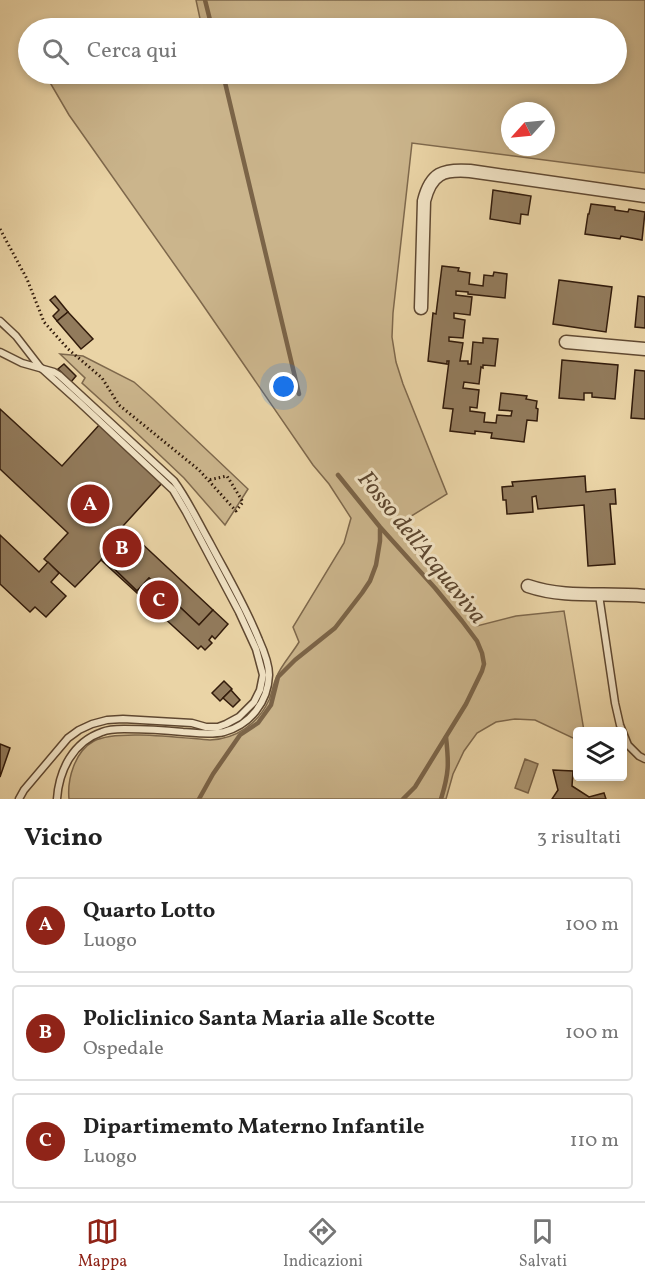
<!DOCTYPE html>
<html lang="it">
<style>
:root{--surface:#fff;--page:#f2f2f2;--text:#222;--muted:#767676;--line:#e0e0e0;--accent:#8f2418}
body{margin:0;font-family:Vollkorn,serif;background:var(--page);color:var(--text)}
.controls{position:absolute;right:18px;bottom:18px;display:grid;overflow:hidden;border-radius:6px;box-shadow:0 3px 9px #0003}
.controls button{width:54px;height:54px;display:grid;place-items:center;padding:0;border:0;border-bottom:2px solid var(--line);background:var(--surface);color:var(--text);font:30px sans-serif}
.compass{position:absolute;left:501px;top:102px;width:54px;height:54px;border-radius:50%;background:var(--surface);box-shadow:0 3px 9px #0003;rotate:243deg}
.you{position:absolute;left:284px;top:387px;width:21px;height:21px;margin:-15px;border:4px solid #fff;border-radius:50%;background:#1a73e8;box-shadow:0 0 0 9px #1a73e833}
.badge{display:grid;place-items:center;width:39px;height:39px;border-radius:50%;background:var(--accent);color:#fff;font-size:20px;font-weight:700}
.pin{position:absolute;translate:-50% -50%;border:3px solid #fff;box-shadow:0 2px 6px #0006}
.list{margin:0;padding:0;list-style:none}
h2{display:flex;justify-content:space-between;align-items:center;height:78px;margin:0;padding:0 24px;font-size:26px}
h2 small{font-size:20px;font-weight:400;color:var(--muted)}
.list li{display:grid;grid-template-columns:39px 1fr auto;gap:18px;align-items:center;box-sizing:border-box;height:96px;margin:0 12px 12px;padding:0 12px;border:2px solid var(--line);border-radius:6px}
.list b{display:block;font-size:22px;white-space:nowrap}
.list p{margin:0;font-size:20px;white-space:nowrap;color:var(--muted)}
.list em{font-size:20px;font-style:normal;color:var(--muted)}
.icon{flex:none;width:33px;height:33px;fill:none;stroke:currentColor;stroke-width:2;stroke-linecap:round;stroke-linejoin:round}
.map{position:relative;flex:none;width:645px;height:799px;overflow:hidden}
.search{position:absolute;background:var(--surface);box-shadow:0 3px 9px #0003;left:18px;right:18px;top:18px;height:66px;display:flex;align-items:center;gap:15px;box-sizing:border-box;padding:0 21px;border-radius:33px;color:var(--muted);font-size:22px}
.sheet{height:402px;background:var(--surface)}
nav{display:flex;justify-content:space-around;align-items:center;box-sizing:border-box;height:84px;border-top:2px solid var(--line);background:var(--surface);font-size:16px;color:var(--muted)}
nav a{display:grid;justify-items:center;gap:3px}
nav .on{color:var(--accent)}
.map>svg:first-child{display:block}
.green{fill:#cbb58c;stroke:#7e684c;stroke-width:1.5;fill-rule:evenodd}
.water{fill:#ab9571;stroke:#7b6448;stroke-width:1.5}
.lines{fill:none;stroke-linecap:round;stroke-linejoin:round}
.stream{stroke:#7b6448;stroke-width:4.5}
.building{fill:#927b5c;stroke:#321b0b;stroke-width:1.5}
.lane-casing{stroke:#604932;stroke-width:9}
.street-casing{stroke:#604932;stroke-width:15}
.path{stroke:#321b0b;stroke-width:3;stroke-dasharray:1.5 3;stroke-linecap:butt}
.lane{stroke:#f1e3c5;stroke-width:6}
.street{stroke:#f1e3c5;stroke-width:12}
.labels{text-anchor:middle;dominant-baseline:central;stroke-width:6;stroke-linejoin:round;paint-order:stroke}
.water-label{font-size:24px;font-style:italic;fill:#5c462f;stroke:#f1e3c5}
</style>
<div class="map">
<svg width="645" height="799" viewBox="0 0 645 799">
<rect width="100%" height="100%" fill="#ead4a6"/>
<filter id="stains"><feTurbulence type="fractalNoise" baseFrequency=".00333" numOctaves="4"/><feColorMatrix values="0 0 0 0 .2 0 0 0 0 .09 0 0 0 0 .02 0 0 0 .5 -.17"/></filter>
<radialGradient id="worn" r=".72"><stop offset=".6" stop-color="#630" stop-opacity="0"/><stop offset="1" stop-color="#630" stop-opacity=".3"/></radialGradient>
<!-- green -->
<g class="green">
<path d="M196 0H645V173L412 143 393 313 392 337 396 362 403 384 447 494 400 523 477 626 516 616 564 611 584 731 578 732 577 740 535 720 515 719 496 722 477 733 464 751 453 774 446 799H69C67 779 75 751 94 741 116 729 183 738 210 740 236 739 258 724 269 700 272 693 273 685 276 678 281 665 292 654 299 642L293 627 344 543 351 518 329 484 313 465 196 295 69 115 45 74H616V28H202ZM510 111H546V147H510Z"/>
<path d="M60 354 83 356 134 382 153 399 248 489 225 525 184 478 125 422 82 383 85 378Z"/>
</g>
<!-- water -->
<path class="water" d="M525 759 538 764 528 793 515 788Z"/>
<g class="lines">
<!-- stream -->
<g class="stream">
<path d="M205 0 212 28"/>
<path d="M223 74 299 394"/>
<path d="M338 475 380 527 435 588 462 621 477 641 482 653 484 664 482 671 466 704 415 787 403 799"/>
<path d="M199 799 213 774 240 735 258 723 271 705 278 677 295 660 335 628 362 593 370 581 376 565 380 541V529"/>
<path d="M441 799C449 773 449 764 446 737"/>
</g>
</g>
<!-- building -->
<g class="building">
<path d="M493 190 531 196 528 215 521 214 520 224 490 219Z"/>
<path d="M591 204 615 207V210L628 212 629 209 645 212 642 240 621 236 620 239 585 234 588 214H589Z"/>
<path d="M442 266 459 268 458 271 470 273 469 284 483 286 484 275 493 276 494 272 507 274 505 298 468 294V292L456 291V295L472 297 470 315 454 313V318L465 320 463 338 449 337V341L463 343 460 361H468V364H471L473 342 483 343V338L498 339 495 366 483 365V368L481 367 479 384 464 382 463 388 479 390 477 408 470 407V411L485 413 484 422 496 423 497 415 511 416 512 411 499 410 501 393 527 396 526 399 537 401 536 408 538 409 537 421 527 420 524 442 491 438 492 433 475 431V434L450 431 453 409 443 408 449 361H447V364L428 361 433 313 436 314Z"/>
<path d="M559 280 612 287 606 332 553 324Z"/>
<path d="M55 296 68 312 57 321 53 316 59 310 50 300Z"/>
<path d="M638 296 645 297V328L635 327Z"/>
<path d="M68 312 93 339 81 349 57 321Z"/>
<path d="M562 360 618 365 615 399 592 397V393H584V400L559 398Z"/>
<path d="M64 364 76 376 71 382 58 369Z"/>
<path d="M635 370 645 371V419L631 418Z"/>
<path d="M0 409 62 466 100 424 163 482 123 526 213 610 199 625 149 578 137 591 103 558 75 587 44 559 68 533 0 469Z"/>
<path d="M585 476 586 492 615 489 616 504H610L615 564 588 566 584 505 538 509 536 496 532 497 533 512 507 514 506 500H503L502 487 513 486 512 482Z"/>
<path d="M0 535 39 572 48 562 59 573 51 582 66 596 46 617 35 607 30 612 0 584Z"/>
<path d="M103 558 137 591 149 578 199 625 213 610 228 624 215 639 212 636 209 640 212 643 205 650 201 646 198 649 101 560Z"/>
<path d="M224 681 232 689 220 701 212 693Z"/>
<path d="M231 690 240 700 233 707 223 698Z"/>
<path d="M0 744 10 748 0 777Z"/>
<path d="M553 770 573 771 572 786 589 797 604 793 606 799H552L558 790Z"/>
</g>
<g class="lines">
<!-- lane casing -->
<g class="lane-casing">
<g id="lane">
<path d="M0 321 16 336 40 367 79 402 173 490 186 512 239 612 256 649 263 675 260 690 254 702 239 717 226 724 218 727H206L192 723 123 719 107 720 92 724 79 730 68 738 24 790 19 799"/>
<path d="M0 352 22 363 54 372 59 375 174 481C188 500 198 522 210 543 227 575 246 607 259 640 264 651 269 664 269 675 268 702 250 725 224 732 211 735 197 733 183 732 164 730 144 729 124 729 117 729 109 729 102 732 73 742 59 770 57 799"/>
<path d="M599 595 615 703 620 725 628 745 639 756 645 759"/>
</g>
</g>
<!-- street casing -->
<g class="street-casing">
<g id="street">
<path d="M421 308 424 201C431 173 443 169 470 171L645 196"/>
<path d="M566 342 645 349"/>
<path d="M528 586C566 599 606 592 645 596"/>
</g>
</g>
<!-- path -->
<path class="path" d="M0 229 27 279 44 322 68 349 102 378 119 405 199 470 236 511 243 502 227 476 208 480"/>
<!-- lane -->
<use href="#lane" class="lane"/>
<!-- street -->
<use href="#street" class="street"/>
</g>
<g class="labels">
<!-- water labels -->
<g class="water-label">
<text transform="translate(421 548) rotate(51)">Fosso dell'Acquaviva</text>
</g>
</g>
<rect width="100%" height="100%" filter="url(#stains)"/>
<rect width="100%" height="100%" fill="url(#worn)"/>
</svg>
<div class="controls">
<button><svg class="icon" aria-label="layers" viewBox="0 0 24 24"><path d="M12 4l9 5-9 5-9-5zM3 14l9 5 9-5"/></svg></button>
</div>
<svg class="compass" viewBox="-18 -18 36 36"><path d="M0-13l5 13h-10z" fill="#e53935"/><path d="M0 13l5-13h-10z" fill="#767676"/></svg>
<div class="you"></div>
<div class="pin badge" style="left:90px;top:504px">A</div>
<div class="pin badge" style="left:122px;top:548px">B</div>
<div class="pin badge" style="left:159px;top:600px">C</div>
<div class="search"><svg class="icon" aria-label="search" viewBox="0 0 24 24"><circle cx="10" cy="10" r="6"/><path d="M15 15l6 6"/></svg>Cerca qui</div>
</div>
<section class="sheet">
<h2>Vicino<small>3 risultati</small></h2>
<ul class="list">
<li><span class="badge">A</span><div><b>Quarto Lotto</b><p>Luogo</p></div><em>100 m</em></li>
<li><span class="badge">B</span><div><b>Policlinico Santa Maria alle Scotte</b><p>Ospedale</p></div><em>100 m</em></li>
<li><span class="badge">C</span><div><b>Dipartimemto Materno Infantile</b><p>Luogo</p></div><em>110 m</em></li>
</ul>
</section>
<nav>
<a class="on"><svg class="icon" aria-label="map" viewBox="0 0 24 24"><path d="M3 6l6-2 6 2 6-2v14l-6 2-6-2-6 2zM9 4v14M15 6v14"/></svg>Mappa</a>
<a><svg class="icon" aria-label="directions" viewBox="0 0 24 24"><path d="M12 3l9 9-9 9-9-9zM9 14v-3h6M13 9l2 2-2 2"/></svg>Indicazioni</a>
<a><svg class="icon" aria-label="saved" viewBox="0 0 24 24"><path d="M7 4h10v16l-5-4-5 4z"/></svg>Salvati</a>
</nav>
